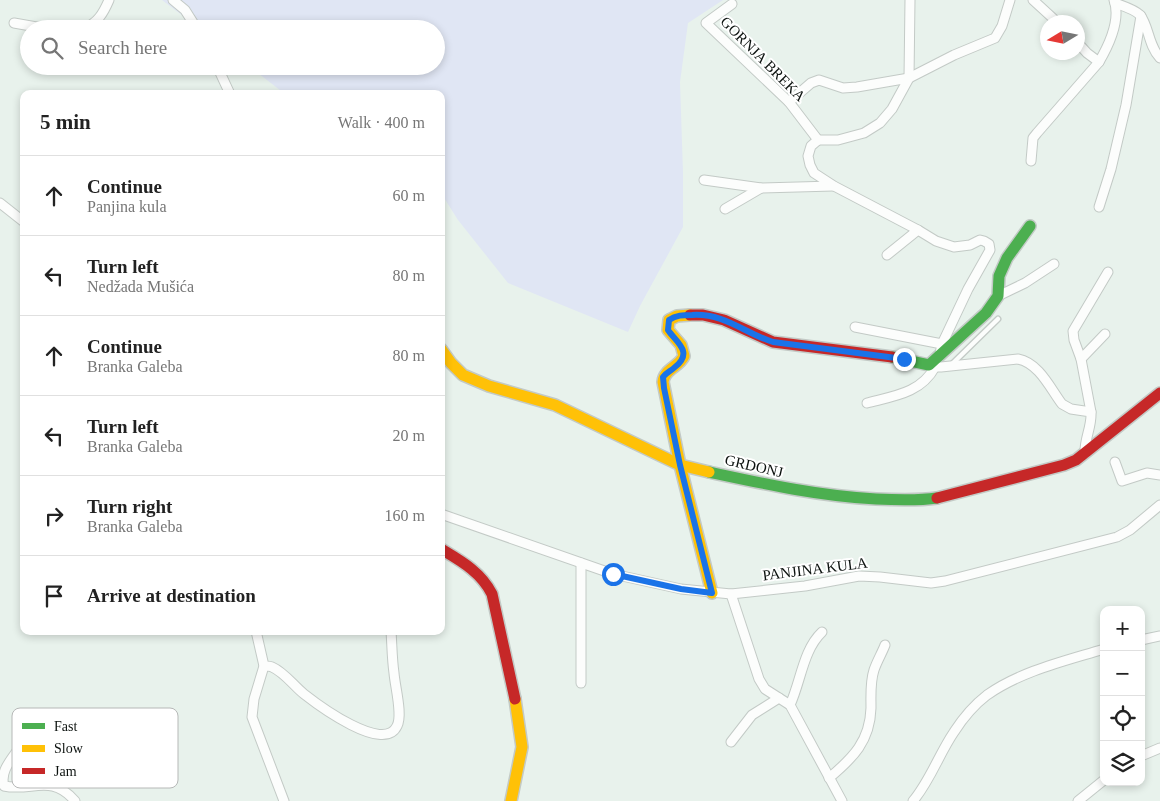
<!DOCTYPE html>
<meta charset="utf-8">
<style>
:root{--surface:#fff;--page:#f2f2f2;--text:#222;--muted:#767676;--line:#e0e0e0}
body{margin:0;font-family:Georgia,serif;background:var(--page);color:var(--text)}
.controls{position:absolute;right:15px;bottom:15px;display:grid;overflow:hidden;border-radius:10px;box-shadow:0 2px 8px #0003}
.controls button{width:45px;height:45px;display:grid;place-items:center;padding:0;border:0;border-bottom:1px solid var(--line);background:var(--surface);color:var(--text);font:25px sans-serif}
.compass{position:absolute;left:1040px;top:15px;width:45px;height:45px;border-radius:50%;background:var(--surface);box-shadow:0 2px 8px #0003;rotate:260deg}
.stop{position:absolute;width:15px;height:15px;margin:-11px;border:4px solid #1a73e8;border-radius:50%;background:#fff}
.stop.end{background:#1a73e8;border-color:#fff;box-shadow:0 1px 5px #0008}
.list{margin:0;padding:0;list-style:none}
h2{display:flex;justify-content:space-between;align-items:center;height:65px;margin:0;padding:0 20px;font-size:21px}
h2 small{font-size:16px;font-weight:400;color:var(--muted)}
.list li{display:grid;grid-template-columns:32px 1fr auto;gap:15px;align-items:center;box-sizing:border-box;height:80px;padding:0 20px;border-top:1px solid var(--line)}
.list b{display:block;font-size:19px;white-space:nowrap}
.list p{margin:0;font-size:16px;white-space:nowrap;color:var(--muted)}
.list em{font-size:16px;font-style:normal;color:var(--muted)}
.icon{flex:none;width:28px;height:28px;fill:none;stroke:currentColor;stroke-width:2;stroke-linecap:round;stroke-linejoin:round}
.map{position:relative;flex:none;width:1160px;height:801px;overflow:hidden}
.search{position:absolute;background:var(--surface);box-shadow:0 2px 8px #0003;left:20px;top:20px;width:425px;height:55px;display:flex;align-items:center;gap:12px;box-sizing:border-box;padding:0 18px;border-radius:28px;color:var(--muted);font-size:19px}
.panel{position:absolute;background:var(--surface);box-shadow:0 2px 8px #0003;left:20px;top:90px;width:425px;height:545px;border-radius:10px}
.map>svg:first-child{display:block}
.green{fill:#e0e6f4}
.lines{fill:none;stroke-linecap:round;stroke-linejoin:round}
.lane-casing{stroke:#c3cac6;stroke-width:7}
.street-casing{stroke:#c3cac6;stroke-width:11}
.fast-casing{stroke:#c3cac6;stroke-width:14}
.slow-casing{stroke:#c3cac6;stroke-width:14}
.jam-casing{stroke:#c3cac6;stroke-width:14}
.lane{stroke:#fcfdfc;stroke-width:4.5}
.street{stroke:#fcfdfc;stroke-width:9}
.fast{stroke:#4caf50;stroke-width:11}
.slow{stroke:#ffc107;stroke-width:11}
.jam{stroke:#c62828;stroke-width:11}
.route{stroke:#1a73e8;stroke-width:6}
.labels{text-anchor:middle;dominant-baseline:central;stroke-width:4;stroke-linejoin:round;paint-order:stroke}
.street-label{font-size:15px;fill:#0c120f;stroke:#fff}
.key{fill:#fff;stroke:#b6b8b7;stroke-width:1}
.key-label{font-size:14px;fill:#0c120f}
</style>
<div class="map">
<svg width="1160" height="801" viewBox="0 0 1160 801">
<rect width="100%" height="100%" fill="#e8f2ec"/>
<!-- green -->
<path class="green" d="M162 0H723L688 23 680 82 683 173V227L640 306 628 332 508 283 458 220 441 193V94H285L249 66H436V29H200Z"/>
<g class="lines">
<!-- lane casing -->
<g class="lane-casing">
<path id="lane" d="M951 365 998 319"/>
</g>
<!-- street casing -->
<g class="street-casing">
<g id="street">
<path d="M173 0 185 10 197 29"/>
<path d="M1033 0 1057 22"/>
<path d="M1115 3C1123 6 1134 9 1140 15 1149 26 1148 45 1160 58"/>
<path d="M732 4 706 23 789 102 818 140"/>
<path d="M14 23 48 29"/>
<path d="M84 29C98 22 103 14 109 0"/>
<path d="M1078 43 1087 53 1099 62C1109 45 1121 20 1114 0"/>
<path d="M217 66 230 94"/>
<path d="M789 102 811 83 819 80 843 88 857 87 909 78 954 55 995 38 1002 26 1010 0"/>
<path d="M818 140 811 146 808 156 810 165 814 173 834 186 918 230 936 241 954 247 970 245 980 240 984 241 989 244 990 250 968 289 942 344 940 354"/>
<path d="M818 140H838L864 133 880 123 892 109 909 78 910 0"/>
<path d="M1031 161 1033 138 1037 133 1099 62"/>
<path d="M704 180 761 188 833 186"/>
<path d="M0 203 24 222"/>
<path d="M1099 207 1111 169 1126 105 1141 16"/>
<path d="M725 209 761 188"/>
<path d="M887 255 918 230"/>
<path d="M998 296 1025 283 1054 264"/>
<path d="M855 327 942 344"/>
<path d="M1081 359 1105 334"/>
<path d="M929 365 935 367H941L1018 359C1039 363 1050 388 1062 404L1071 409 1091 412C1092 427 1084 439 1085 454"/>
<path d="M867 403C894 396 921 393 935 367"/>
<path d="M1091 412 1081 359 1074 340 1073 331 1108 272"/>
<path d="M1115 462 1122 481 1147 473 1160 475"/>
<path d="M441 514 613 574 681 589 731 594 805 586 859 576 880 577 931 583 945 581 1117 537 1130 530 1160 505"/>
<path d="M731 594 759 679 765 689 790 705 842 801"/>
<path d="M256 631 264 666 254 699 252 717 284 801"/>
<path d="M1141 640 1160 636"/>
<path d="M264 666C266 666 270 666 272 667 284 672 294 686 304 694 318 705 384 754 397 726 403 715 395 687 394 673 392 659 392 645 391 631"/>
<path d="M581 683V563"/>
<path d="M790 705C801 681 803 650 822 632"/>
<path d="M731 742 752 715 779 698"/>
<path d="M17 751C9 762 0 773 4 786 32 792 51 773 75 801"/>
<path d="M1141 756 1160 748"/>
<path d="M829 778C853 758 870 741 871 708 871 695 870 682 874 670 877 661 882 653 885 645"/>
<path d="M913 801C930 781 939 754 954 732 963 718 974 705 987 695 1021 671 1065 661 1104 649"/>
<path d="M1078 801 1104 780"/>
</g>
</g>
<!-- fast casing -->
<g class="fast-casing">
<g id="fast">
<path d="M892 357 929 365 986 313 998 296 999 276 1007 258 1030 226"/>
<path d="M709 472C765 484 819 496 876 499 896 500 916 501 937 498"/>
</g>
</g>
<!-- slow casing -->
<g class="slow-casing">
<g id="slow">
<path d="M690 315 677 316 669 320 668 330 681 345 684 356C679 367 664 369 663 382L680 465 712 593"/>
<path d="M441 349 451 363 463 375 489 386 555 405 680 465 709 472"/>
<path d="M511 801 522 747 515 699"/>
</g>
</g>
<!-- jam casing -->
<g class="jam-casing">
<g id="jam">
<path d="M690 315H703L724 320 773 342 892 357"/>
<path d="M937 498 1064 465 1076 460 1160 393"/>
<path d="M441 549C461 561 481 572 492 594L515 699"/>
</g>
</g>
<!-- lane -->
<use href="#lane" class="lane"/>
<!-- street -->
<use href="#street" class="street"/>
<!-- fast -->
<use href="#fast" class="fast"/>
<!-- slow -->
<use href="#slow" class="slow"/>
<!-- jam -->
<use href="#jam" class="jam"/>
</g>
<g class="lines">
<!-- route -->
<path class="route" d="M613 574 681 589 712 593 680 465 664 388 663 377C667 372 671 371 675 367 694 352 676 342 668 330L669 320C676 315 683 315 692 315 725 313 744 333 773 342L904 359"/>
</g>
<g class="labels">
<!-- street labels -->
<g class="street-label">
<text transform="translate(763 59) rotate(45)">GORNJA BREKA</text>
<text transform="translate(754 466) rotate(13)">GRDONJ</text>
<text transform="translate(815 569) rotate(-7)">PANJINA KULA</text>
</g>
</g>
<!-- legend -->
<rect x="12" y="708" width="166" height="80" rx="8" class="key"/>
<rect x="22" y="723" width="23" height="6" fill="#4caf50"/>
<rect x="22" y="745" width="23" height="7" fill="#ffc107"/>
<rect x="22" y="768" width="23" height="6" fill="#c62828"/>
<g class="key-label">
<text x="54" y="731">Fast</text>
<text x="54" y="753">Slow</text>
<text x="54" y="776">Jam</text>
</g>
</svg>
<div class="controls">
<button>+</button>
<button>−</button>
<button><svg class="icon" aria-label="locate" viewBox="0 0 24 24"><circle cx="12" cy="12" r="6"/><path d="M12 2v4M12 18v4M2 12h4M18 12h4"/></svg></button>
<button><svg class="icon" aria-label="layers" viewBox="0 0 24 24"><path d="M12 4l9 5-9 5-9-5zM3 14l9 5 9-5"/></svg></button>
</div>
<svg class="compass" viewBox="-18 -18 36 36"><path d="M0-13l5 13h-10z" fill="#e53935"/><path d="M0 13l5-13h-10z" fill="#767676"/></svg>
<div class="stop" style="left:613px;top:574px"></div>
<div class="stop end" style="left:904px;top:359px"></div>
<div class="search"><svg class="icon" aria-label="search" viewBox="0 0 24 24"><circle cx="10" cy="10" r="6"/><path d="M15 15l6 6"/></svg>Search here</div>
<section class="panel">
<h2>5 min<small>Walk · 400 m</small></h2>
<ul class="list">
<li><svg class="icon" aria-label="ahead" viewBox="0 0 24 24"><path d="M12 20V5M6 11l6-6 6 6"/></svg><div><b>Continue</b><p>Panjina kula</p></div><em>60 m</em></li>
<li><svg class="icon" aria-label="left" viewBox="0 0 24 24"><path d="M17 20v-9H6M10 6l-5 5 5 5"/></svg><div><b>Turn left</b><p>Nedžada Mušića</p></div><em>80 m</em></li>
<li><svg class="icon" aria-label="ahead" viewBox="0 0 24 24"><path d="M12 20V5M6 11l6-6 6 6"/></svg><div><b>Continue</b><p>Branka Galeba</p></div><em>80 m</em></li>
<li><svg class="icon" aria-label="left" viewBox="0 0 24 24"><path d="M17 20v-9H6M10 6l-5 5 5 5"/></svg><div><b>Turn left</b><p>Branka Galeba</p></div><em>20 m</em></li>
<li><svg class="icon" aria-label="right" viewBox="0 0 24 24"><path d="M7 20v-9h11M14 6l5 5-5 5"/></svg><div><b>Turn right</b><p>Branka Galeba</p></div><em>160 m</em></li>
<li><svg class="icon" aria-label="arrive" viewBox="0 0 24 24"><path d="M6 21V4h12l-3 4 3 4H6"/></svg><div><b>Arrive at destination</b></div></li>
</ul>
</section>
</div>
